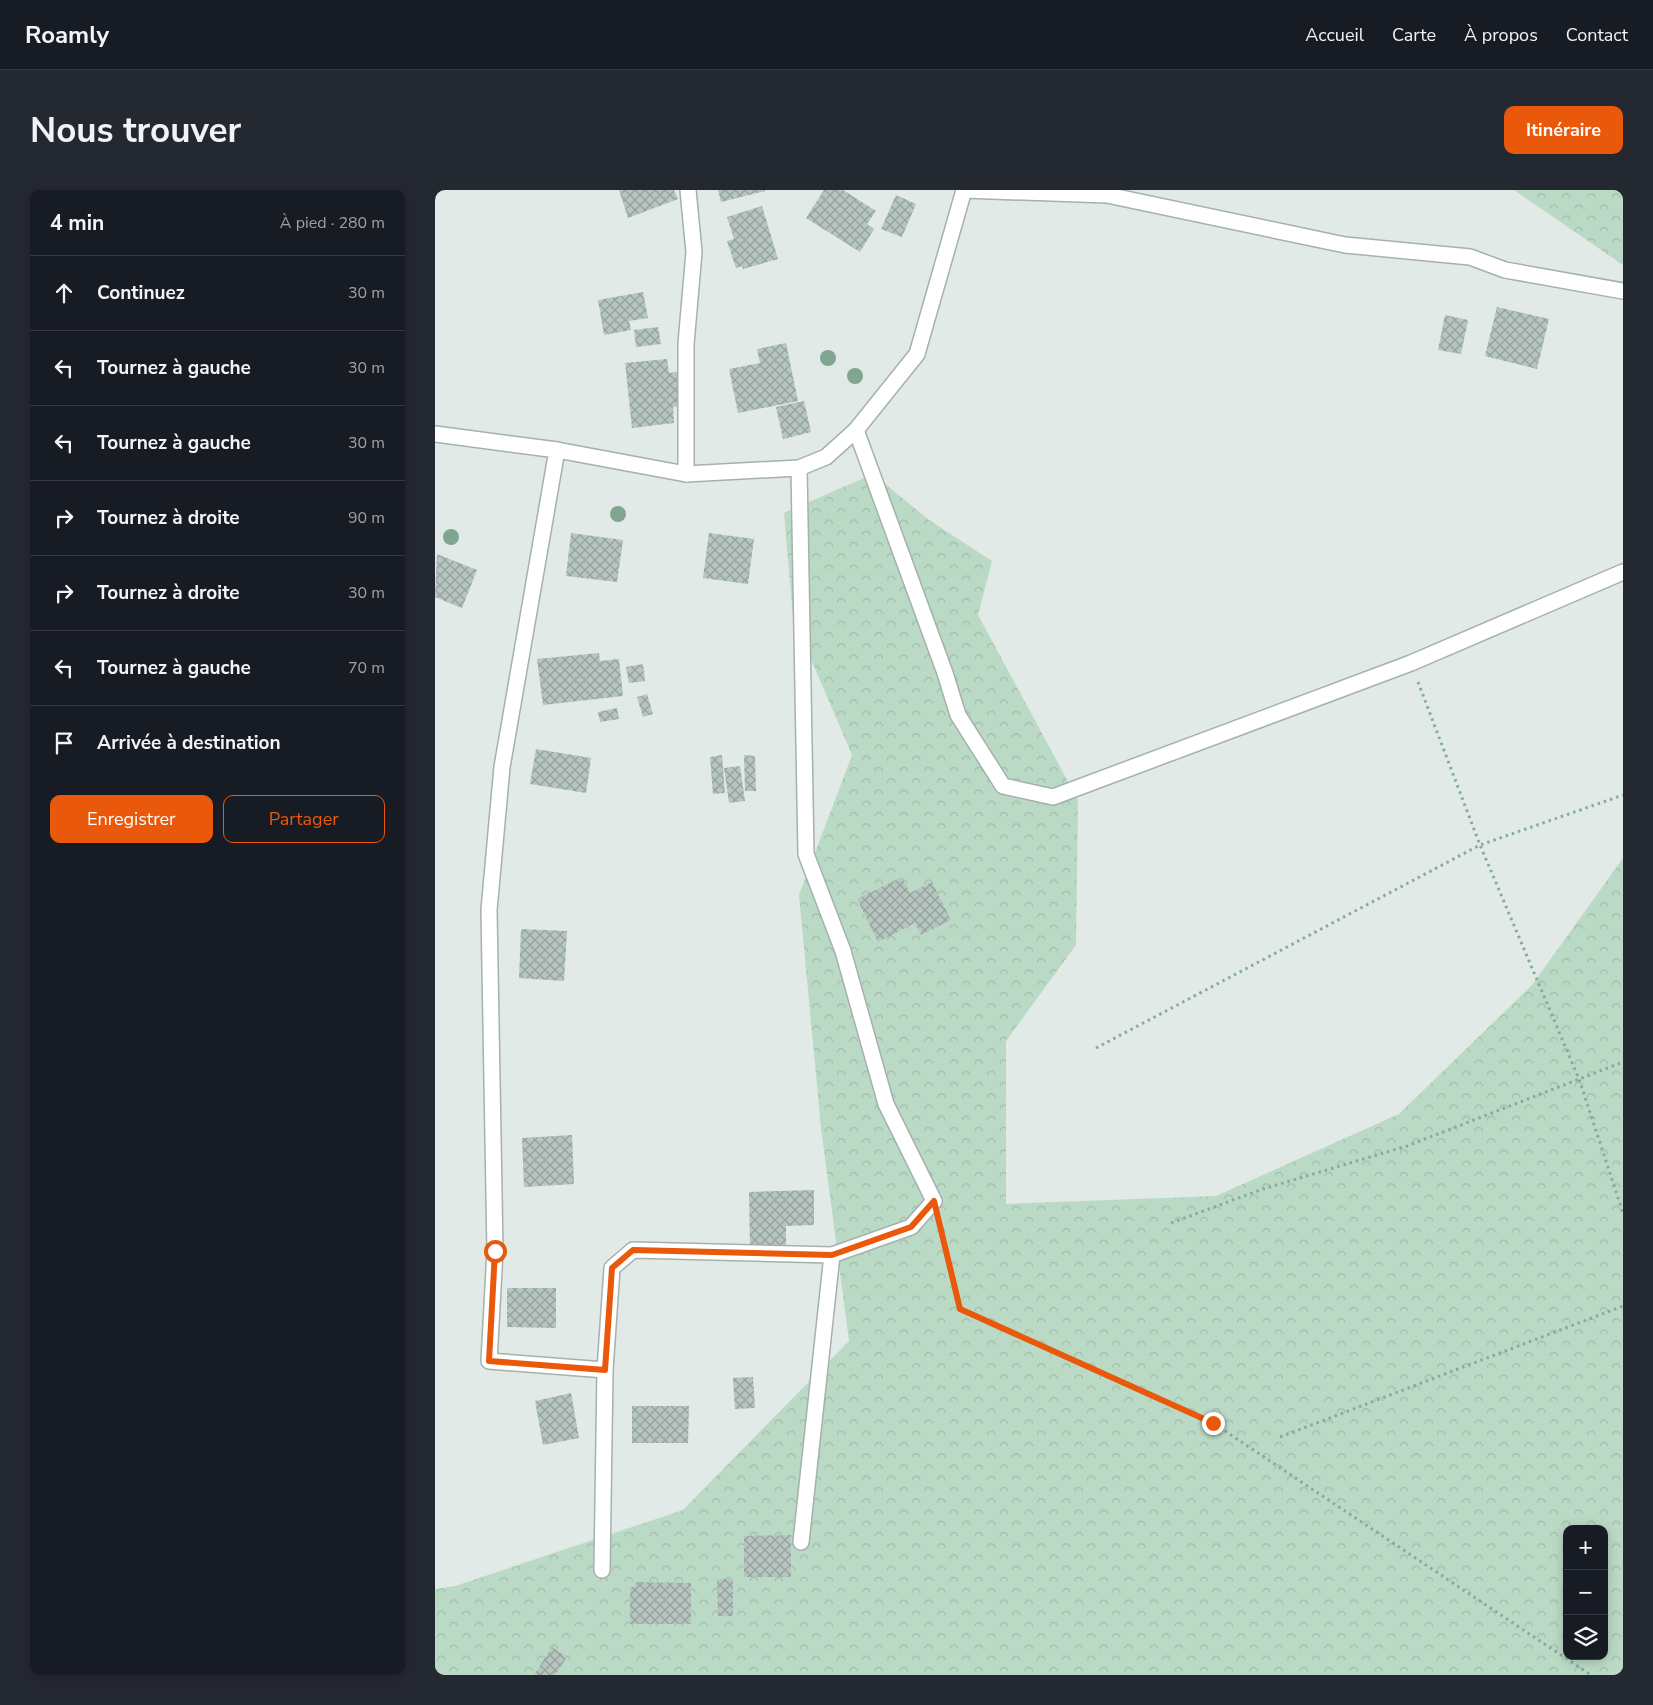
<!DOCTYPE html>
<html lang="fr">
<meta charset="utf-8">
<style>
:root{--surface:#171b24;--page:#242831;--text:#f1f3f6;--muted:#9ea1a6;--line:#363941;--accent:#ea580c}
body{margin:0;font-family:"Nunito Sans",sans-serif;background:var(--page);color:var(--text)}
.controls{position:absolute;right:15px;bottom:15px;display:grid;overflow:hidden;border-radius:10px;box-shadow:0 2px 12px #0003}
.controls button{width:45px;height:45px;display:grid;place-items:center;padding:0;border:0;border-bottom:1px solid var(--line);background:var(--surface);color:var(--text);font:25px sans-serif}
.stop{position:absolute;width:15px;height:15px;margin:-11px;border:4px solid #ea580c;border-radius:50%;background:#fff}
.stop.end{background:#ea580c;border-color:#fff;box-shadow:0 1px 5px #0008}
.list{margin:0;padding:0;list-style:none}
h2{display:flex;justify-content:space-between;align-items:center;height:65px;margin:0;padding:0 20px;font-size:21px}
h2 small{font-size:16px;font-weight:400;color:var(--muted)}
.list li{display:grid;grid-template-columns:32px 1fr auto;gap:15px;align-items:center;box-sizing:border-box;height:75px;padding:0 20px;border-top:1px solid var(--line)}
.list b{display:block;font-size:19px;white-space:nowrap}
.list em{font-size:16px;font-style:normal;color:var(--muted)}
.actions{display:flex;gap:10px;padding:15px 20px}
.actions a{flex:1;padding:11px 0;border:1px solid var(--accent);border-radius:10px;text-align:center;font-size:18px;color:var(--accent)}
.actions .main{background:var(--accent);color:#fff}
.icon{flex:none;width:28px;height:28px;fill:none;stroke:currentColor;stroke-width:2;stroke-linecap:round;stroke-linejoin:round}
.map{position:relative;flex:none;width:1188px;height:1485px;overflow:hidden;border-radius:10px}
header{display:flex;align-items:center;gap:30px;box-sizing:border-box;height:70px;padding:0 25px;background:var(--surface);border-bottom:1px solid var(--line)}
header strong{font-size:24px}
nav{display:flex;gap:28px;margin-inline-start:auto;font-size:18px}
.intro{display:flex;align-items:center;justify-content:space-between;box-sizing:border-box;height:120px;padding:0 30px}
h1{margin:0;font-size:35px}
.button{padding:12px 22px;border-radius:10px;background:var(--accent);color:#fff;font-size:18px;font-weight:700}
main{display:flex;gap:30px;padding:0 30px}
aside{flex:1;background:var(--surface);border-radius:10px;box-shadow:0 2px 12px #0003}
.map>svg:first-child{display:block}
.forest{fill:url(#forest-crowns);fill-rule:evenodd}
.building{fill:url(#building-cross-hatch)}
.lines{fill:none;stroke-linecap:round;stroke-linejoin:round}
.minor-casing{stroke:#a4b1ad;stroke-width:18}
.tertiary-casing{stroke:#a4b1ad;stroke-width:18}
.path{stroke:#84aba0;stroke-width:3;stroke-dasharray:2.5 4;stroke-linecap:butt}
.minor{stroke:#fff;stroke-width:15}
.tertiary{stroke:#fff;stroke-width:15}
.tree{fill:#80a590}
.route{stroke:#ea580c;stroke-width:6}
</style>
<header>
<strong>Roamly</strong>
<nav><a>Accueil</a><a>Carte</a><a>À propos</a><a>Contact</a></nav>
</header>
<div class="intro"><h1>Nous trouver</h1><a class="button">Itinéraire</a></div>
<main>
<aside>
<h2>4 min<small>À pied · 280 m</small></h2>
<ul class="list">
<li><svg class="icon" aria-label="ahead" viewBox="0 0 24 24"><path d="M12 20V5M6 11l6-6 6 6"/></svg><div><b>Continuez</b></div><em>30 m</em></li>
<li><svg class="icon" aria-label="left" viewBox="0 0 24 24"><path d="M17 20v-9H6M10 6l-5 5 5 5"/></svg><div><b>Tournez à gauche</b></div><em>30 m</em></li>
<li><svg class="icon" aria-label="left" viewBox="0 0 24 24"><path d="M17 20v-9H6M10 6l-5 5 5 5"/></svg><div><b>Tournez à gauche</b></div><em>30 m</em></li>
<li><svg class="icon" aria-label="right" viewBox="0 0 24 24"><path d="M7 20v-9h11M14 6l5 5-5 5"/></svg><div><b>Tournez à droite</b></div><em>90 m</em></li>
<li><svg class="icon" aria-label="right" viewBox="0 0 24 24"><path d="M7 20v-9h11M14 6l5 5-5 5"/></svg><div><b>Tournez à droite</b></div><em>30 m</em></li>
<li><svg class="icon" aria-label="left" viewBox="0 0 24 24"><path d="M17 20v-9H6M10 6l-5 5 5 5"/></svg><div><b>Tournez à gauche</b></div><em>70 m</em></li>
<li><svg class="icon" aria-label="arrive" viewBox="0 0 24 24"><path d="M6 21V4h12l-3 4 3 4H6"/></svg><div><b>Arrivée à destination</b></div></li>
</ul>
<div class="actions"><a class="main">Enregistrer</a><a>Partager</a></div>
</aside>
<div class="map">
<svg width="1188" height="1485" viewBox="0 0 1188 1485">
<defs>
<pattern id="forest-crowns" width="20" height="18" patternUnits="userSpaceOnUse" patternTransform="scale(1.25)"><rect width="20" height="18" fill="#bbdac5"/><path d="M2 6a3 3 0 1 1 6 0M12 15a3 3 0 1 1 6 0" fill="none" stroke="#a0bcaa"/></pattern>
<pattern id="building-cross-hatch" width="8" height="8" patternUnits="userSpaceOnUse" patternTransform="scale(1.25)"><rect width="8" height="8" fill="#b6c5bf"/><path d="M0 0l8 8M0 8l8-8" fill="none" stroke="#94a19c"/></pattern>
</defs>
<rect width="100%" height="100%" fill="#e1eae6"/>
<!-- forest -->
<g class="forest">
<path d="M1079 0H1188V75Z"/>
<path d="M438 284 494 330 557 371 543 425 643 610 641 755 571 851V1014L781 1006 964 924 1097 795 1188 668V1485H0V1399L20 1396 248 1320 414 1151 386 938 364 705 417 565 358 427 349 323ZM1132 1339H1169V1466H1132Z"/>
</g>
<!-- building -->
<g class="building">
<path d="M184 0H239L243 9 193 28Z"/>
<path d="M283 0H330V1L286 12Z"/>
<path d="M389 0H408L441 21 432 34 439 39 425 62 371 28Z"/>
<path d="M461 5 481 14 467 47 446 39Z"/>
<path d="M327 16 343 69 308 79 307 76 301 78 292 51 299 49 292 27Z"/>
<path d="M208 102 213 128 194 131 196 140 169 145 163 110Z"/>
<path d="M1062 117 1114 129 1102 179 1050 166Z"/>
<path d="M1010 125 1033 130 1026 164 1003 160Z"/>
<path d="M223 137 226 154 201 157 199 140Z"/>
<path d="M351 153 363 211 303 223 294 179 325 173 322 159Z"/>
<path d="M232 169 234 183 243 182 247 216 238 217 239 233 197 238 190 173Z"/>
<path d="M369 211 376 242 348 249 341 217Z"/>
<path d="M136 343 188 350 182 392 131 386Z"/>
<path d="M274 343 319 349 313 394 268 388Z"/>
<path d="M2 364 42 380 27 418 0 407Z"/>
<path d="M164 463 165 471 184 469 188 506 108 515 102 469Z"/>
<path d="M208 474 210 491 194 493 191 477Z"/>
<path d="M212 504 218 524 208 527 202 507Z"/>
<path d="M182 518 184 529 165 532 163 522Z"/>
<path d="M101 559 156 568 151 603 95 594Z"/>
<path d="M287 565 290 603 278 604 275 567Z"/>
<path d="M309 565 320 566 321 601H310Z"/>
<path d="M305 576 310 611 294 613 289 578Z"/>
<path d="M467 687 475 703 497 692 516 730 486 745 480 733 443 752 422 709Z"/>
<path d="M86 739 132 741 129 791 84 788Z"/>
<path d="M137 945 139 994 89 997 87 948Z"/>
<path d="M379 1000V1035L351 1036V1056L315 1057 314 1002Z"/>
<path d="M72 1098H121V1138L72 1137Z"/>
<path d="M318 1187 320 1218 300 1219 298 1188Z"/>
<path d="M136 1203 144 1248 108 1255 100 1211Z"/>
<path d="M197 1216H254L253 1253H197Z"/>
<path d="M356 1345V1387H309V1346Z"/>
<path d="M282 1389H298V1426H283Z"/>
<path d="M200 1392 256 1393V1434H195V1397H200Z"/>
<path d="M117 1457 132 1467 120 1485H99Z"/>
</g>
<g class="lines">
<!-- minor casing -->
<g class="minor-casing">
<g id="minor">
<path d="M529 0 672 5 910 55 1035 67 1070 80 1188 101"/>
<path d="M421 240 510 483 523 525 568 596 618 607 976 473 1188 382"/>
<path d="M122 260 67 577 54 720 60 1061 54 1171 170 1180 177 1078 198 1060 397 1065 476 1037 499 1011 451 914 408 761 371 664 364 278"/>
<path d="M251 284V154L259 62 253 0"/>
<path d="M366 1352 397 1065"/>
<path d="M167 1380 170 1180"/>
</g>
</g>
<!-- tertiary casing -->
<g class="tertiary-casing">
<path id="tertiary" d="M0 244 122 260 251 284 364 278 391 267 421 240 482 164 529 0"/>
</g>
<!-- path -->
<g class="path">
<path d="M983 492 1045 655 1144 889 1188 1023"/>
<path d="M661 858 1045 655 1188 605"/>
<path d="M736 1033 828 999 972 956 1188 872"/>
<path d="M505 1036 525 1119 778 1233 1156 1485"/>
<path d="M845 1247 1188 1116"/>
</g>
<!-- minor -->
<use href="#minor" class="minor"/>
<!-- tertiary -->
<use href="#tertiary" class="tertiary"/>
</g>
<!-- trees -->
<g class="tree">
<circle cx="393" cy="168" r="8"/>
<circle cx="420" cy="186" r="8"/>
<circle cx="183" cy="324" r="8"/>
<circle cx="16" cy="347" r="8"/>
</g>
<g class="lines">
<!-- route -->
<path class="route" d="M60 1061 54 1171 170 1180 177 1078 198 1060 397 1065 476 1037 499 1011 525 1119 778 1233"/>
</g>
</svg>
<div class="controls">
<button>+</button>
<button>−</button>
<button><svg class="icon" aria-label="layers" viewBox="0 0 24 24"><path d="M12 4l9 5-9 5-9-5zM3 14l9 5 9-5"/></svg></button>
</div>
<div class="stop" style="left:60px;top:1061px"></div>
<div class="stop end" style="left:778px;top:1233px"></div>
</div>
</main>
